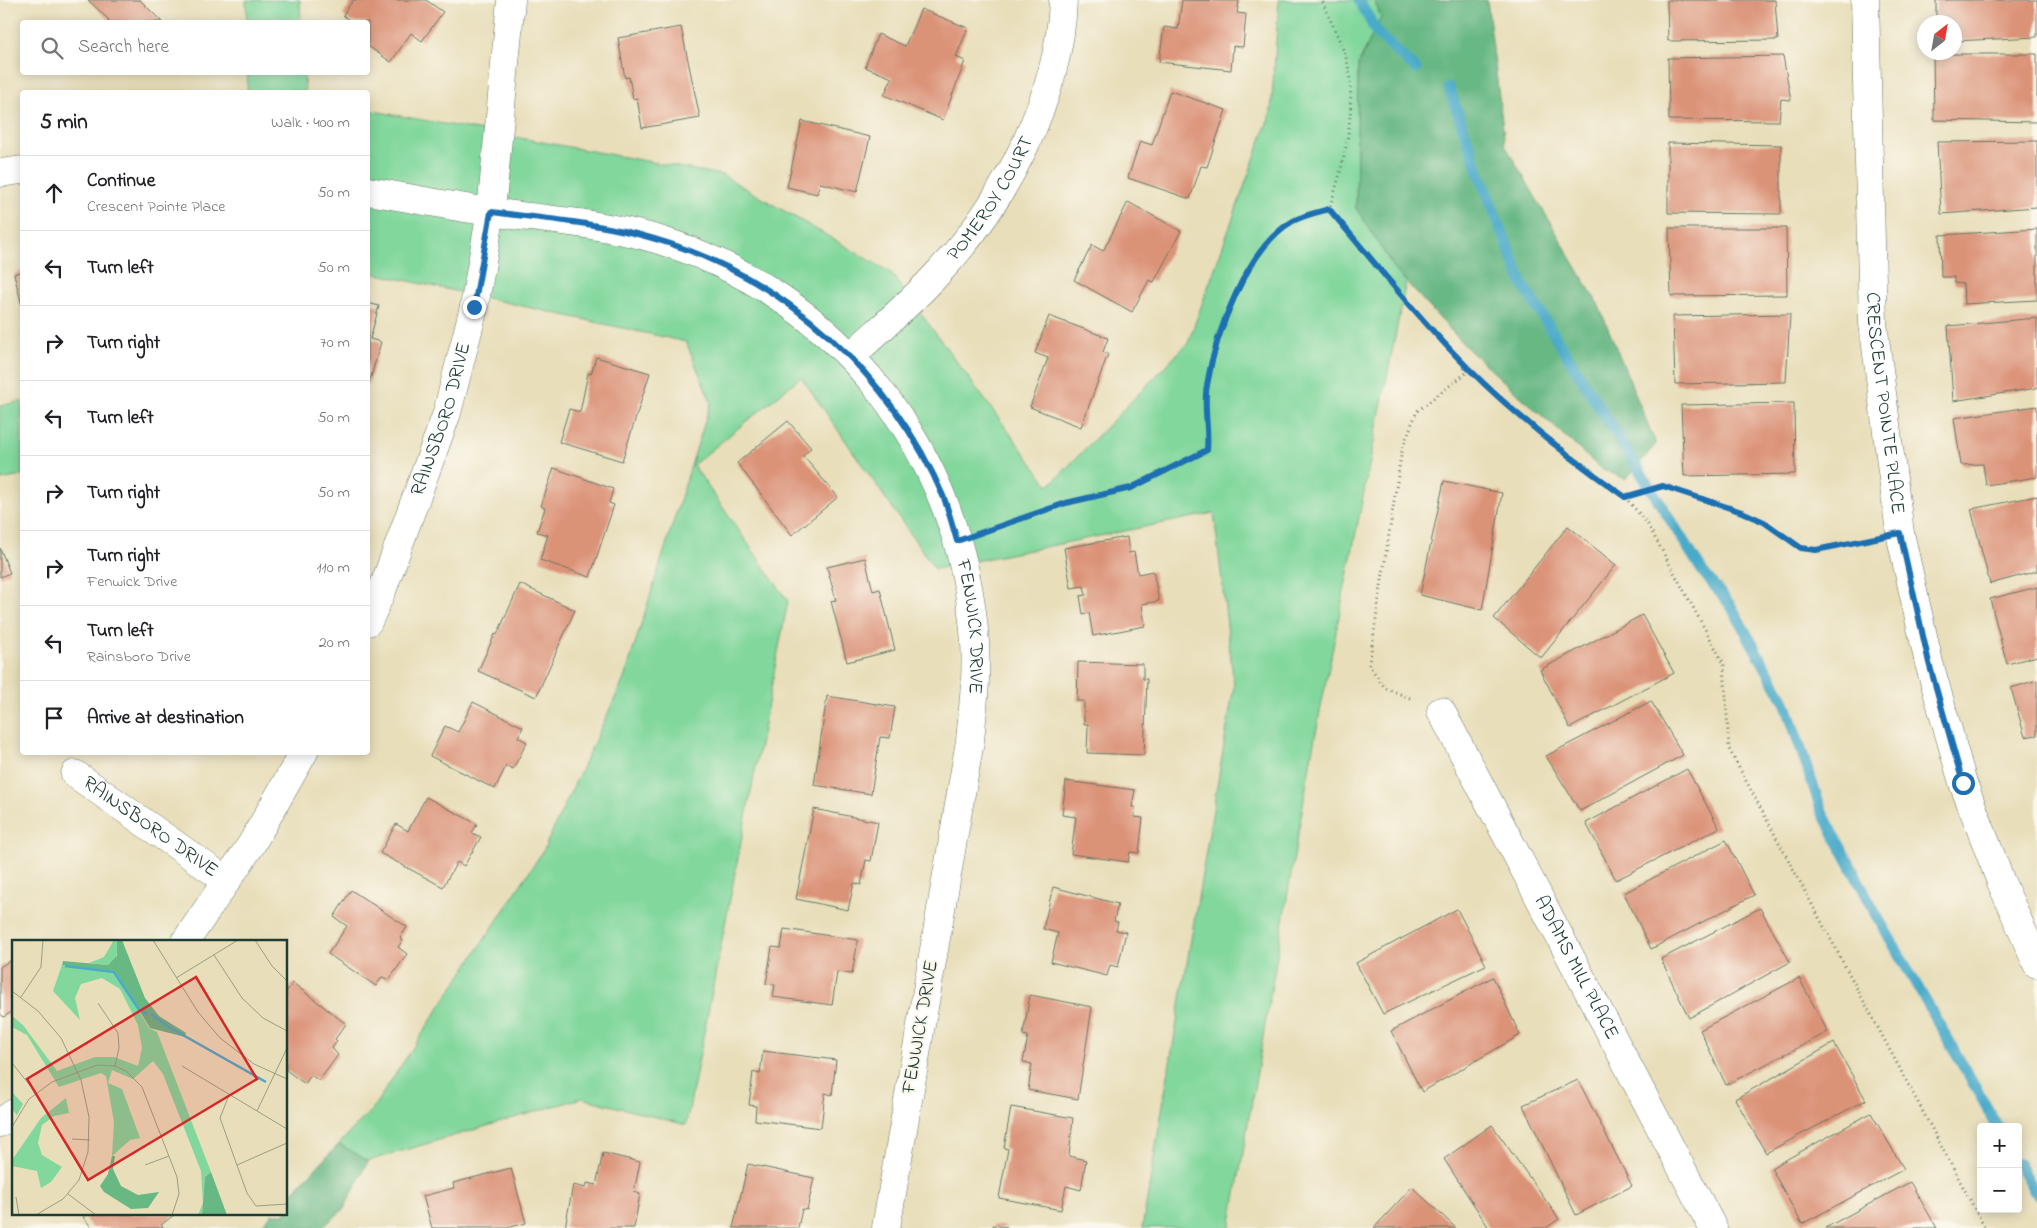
<!DOCTYPE html>
<meta charset="utf-8">
<style>
:root{--surface:#fff;--page:#f6f6f6;--text:#202124;--muted:#757577;--line:#e0e0e0}
body{margin:0;font-family:"Indie Flower",sans-serif;background:var(--page);color:var(--text)}
.controls{position:absolute;right:15px;bottom:15px;display:grid;overflow:hidden;border-radius:5px;box-shadow:0 2px 12px #0003}
.controls button{width:45px;height:45px;display:grid;place-items:center;padding:0;border:0;border-bottom:1px solid var(--line);background:var(--surface);color:var(--text);font:25px sans-serif}
.compass{position:absolute;left:1917px;top:15px;width:45px;height:45px;border-radius:50%;background:var(--surface);box-shadow:0 2px 12px #0003;rotate:31deg}
.stop{position:absolute;width:15px;height:15px;margin:-11px;border:4px solid #1f6fb2;border-radius:50%;background:#fff}
.stop.end{background:#1f6fb2;border-color:#fff;box-shadow:0 1px 5px #0008}
.list{margin:0;padding:0;list-style:none}
h2{display:flex;justify-content:space-between;align-items:center;height:65px;margin:0;padding:0 20px;font-size:21px}
h2 small{font-size:16px;font-weight:400;color:var(--muted)}
.list li{display:grid;grid-template-columns:32px 1fr auto;gap:15px;align-items:center;box-sizing:border-box;height:75px;padding:0 20px;border-top:1px solid var(--line)}
.list b{display:block;font-size:19px;white-space:nowrap}
.list p{margin:0;font-size:16px;white-space:nowrap;color:var(--muted)}
.list em{font-size:16px;font-style:normal;color:var(--muted)}
.icon{flex:none;width:28px;height:28px;fill:none;stroke:currentColor;stroke-width:2;stroke-linecap:round;stroke-linejoin:round}
.map{position:relative;flex:none;width:2037px;height:1228px;overflow:hidden}
.search{position:absolute;background:var(--surface);box-shadow:0 2px 12px #0003;left:20px;top:20px;width:350px;height:55px;display:flex;align-items:center;gap:12px;box-sizing:border-box;padding:0 18px;border-radius:5px;color:var(--muted);font-size:19px}
.panel{position:absolute;background:var(--surface);box-shadow:0 2px 12px #0003;left:20px;top:90px;width:350px;height:665px;border-radius:5px}
.map>svg:first-child{display:block}
.green{fill:#81d79c;stroke:#508a68}
.forest{fill:#68b884;stroke:#447a5c}
.lines{fill:none;stroke-linecap:round;stroke-linejoin:round}
.stream{stroke:#4aaac9;stroke-width:11}
.building{fill:#db9378}
.minor-casing{stroke:#657563;stroke-width:29}
.path{stroke:#657563;stroke-width:3;stroke-dasharray:1 4;stroke-linecap:butt}
.minor{stroke:#fff;stroke-width:28}
.route{stroke:#1f6fb2;stroke-width:6}
.labels{text-anchor:middle;dominant-baseline:central;stroke-width:4.5;stroke-linejoin:round;paint-order:stroke}
.street-label{font-size:20px;fill:#1f3d34;stroke:#fbf7ec}
.inset-river{fill:none;stroke:#4aaac9;stroke-width:2.5}
.inset-road{fill:none;stroke:#989e84;stroke-width:1}
.view{fill:#d62828;fill-opacity:0.15;stroke:#d62828;stroke-width:2.5}
.inset-edge{fill:none;stroke:#1f3d34;stroke-width:2.5}
</style>
<div class="map">
<svg width="2037" height="1228" viewBox="0 0 2037 1228">
<rect width="100%" height="100%" fill="#fbf7ec"/>
<filter id="ink" filterUnits="userSpaceOnUse"><feTurbulence type="fractalNoise" baseFrequency=".02" numOctaves="2"/><feDisplacementMap in="SourceGraphic" scale="10" xChannelSelector="R" yChannelSelector="G"/><feConvolveMatrix kernelMatrix="1 2 1 2 8 2 1 2 1" color-interpolation-filters="sRGB"/></filter>
<filter id="wash" filterUnits="userSpaceOnUse"><feTurbulence type="fractalNoise" baseFrequency=".0096" numOctaves="4" result="noise"/><feDisplacementMap in="SourceGraphic" scale="20" xChannelSelector="R" yChannelSelector="G"/><feGaussianBlur stdDeviation="1.12" result="paint"/><feColorMatrix in="noise" values="0 0 0 0 0 0 0 0 0 0 0 0 0 0 0 0 0 1.4 0 .05"/><feComposite in="paint" operator="in"/></filter>
<g filter="url(#wash)">
<rect width="100%" height="100%" fill="#e8deba"/>
<!-- green -->
<g class="green">
<path d="M246 0H300L301 22H247Z"/>
<path d="M1279 0H1374L1381 17 1358 65 1356 208 1396 271 1406 282 1313 747 1230 1228H1142L1234 686 1214 513 935 569 801 377 693 465 788 601 686 1125 582 1098 368 1161 339 1144 373 1108 543 851 624 679 711 402 686 342 368 272V110L722 175 890 272 1049 486 1188 343 1271 112Z"/>
<path d="M248 73H304L305 92H247Z"/>
<path d="M22 401V476L0 480V406Z"/>
</g>
<!-- forest -->
<g class="forest">
<path d="M1374 0H1487L1505 145 1598 304 1656 444 1626 479 1601 469 1468 349 1396 271 1356 208 1358 65 1381 17Z"/>
<path d="M339 1144 368 1161 344 1209 322 1228H259L272 1214H286V1199Z"/>
</g>
<g class="lines">
<!-- stream -->
<g class="stream">
<path d="M1359 0 1377 33 1416 69"/>
<path d="M1449 88 1484 186 1523 285 1703 572 1731 606 1785 702 1822 812 1881 923 1998 1127"/>
<path d="M2018 1163 2037 1195"/>
</g>
</g>
<g id="blocks">
<!-- building -->
<g class="building">
<path d="M88 0H140L162 22H107L109 20Z"/>
<path d="M353 0H426L443 12 422 41 411 33 391 62 368 46V22H351L343 15Z"/>
<path d="M1182 0 1239 1 1237 13 1246 14 1243 47 1233 46 1231 70 1159 62 1164 27 1178 29Z"/>
<path d="M1667 0H1775L1778 40 1668 41Z"/>
<path d="M1936 0H2037V37L1954 41V22H1936Z"/>
<path d="M921 9 968 28 956 57 965 61 943 120 884 95 892 78 865 67 878 34 905 46Z"/>
<path d="M681 27 700 118 642 128 637 98 633 99 629 77 625 78 618 38Z"/>
<path d="M1933 54H2037V122L1934 120Z"/>
<path d="M1783 56 1791 100 1781 99 1779 121 1669 120 1668 58Z"/>
<path d="M1170 91 1226 110 1207 167 1201 166 1190 199 1128 178 1140 141 1152 145Z"/>
<path d="M802 121 870 137 857 192 820 183 817 194 787 187Z"/>
<path d="M2037 141V207L1941 214 1937 142Z"/>
<path d="M1668 143 1781 145V214L1668 213Z"/>
<path d="M1128 202 1181 231 1154 282 1149 280 1132 312 1074 280 1092 245 1103 251Z"/>
<path d="M1669 228H1786L1787 295 1671 296Z"/>
<path d="M2037 229V300L1964 304 1963 284 1954 283V277H1941L1940 235Z"/>
<path d="M22 271V306L14 274Z"/>
<path d="M368 303 379 306 370 339 381 342 368 387Z"/>
<path d="M1790 314 1786 382 1675 384 1673 316Z"/>
<path d="M1049 316 1108 338 1103 352 1108 354 1081 427 1030 407 1048 358 1035 353Z"/>
<path d="M2037 318V388L1953 401 1948 326Z"/>
<path d="M596 357 650 373 622 461 559 442 569 409 580 412 588 373 591 374Z"/>
<path d="M1794 403 1795 474 1684 476 1681 405Z"/>
<path d="M2037 406V477L1986 485 1983 464 1961 465 1954 418Z"/>
<path d="M788 421 811 448 803 456 838 497 792 535 737 463Z"/>
<path d="M554 468 613 489 609 503 614 505 590 577 540 560 548 535 537 532 545 508 541 506Z"/>
<path d="M1444 481 1502 493 1482 610 1420 595Z"/>
<path d="M2037 496V571L1990 584 1971 509Z"/>
<path d="M1568 526 1616 565 1541 658 1494 618Z"/>
<path d="M1127 537 1129 553 1134 552 1138 574 1153 571 1159 601 1142 604 1145 626 1093 636 1089 613 1083 614 1080 596 1086 595 1084 586 1071 588 1064 548Z"/>
<path d="M0 548 10 573 0 577Z"/>
<path d="M865 558 873 591 880 589 895 650 847 662 831 601 836 600 827 567Z"/>
<path d="M520 584 575 610 536 697 478 671 495 634 497 635Z"/>
<path d="M2037 587V656L2007 664 1990 599Z"/>
<path d="M1642 615 1674 673 1570 728 1540 670Z"/>
<path d="M1078 662 1143 664V679H1147L1144 755 1087 753 1088 724H1084V701H1077Z"/>
<path d="M2037 680V735L2025 737 2011 688Z"/>
<path d="M827 696 895 707 890 738 880 737 871 794 814 785Z"/>
<path d="M1651 701 1683 755 1580 811 1546 756Z"/>
<path d="M473 702 523 727 518 737 527 742 513 769 506 766 495 789 430 756 445 726 458 732Z"/>
<path d="M1687 769 1719 828 1616 880 1586 823Z"/>
<path d="M1066 781 1135 790 1132 807H1135L1134 817 1143 818 1139 853 1130 852 1128 862 1071 854 1076 817 1062 815Z"/>
<path d="M426 797 477 824 472 833 481 837 464 866 457 862 443 887 380 853 396 824 408 831Z"/>
<path d="M814 809 878 822 871 861 866 860 861 885 854 883 848 910 796 899Z"/>
<path d="M1726 840 1754 895 1651 949 1624 893Z"/>
<path d="M1053 887 1118 904 1114 921 1118 922 1116 930 1126 932 1118 967 1110 965 1107 976 1051 962 1058 933 1043 929Z"/>
<path d="M351 890 407 927 400 938 403 940 398 947 407 954 389 980 382 977 376 986 328 954 347 926 334 917Z"/>
<path d="M1760 908 1790 962 1689 1018 1661 959Z"/>
<path d="M1457 909 1486 965 1383 1014 1356 963Z"/>
<path d="M784 929 858 940 852 974 837 972 832 1005 773 997 775 985 766 984 772 947 781 948Z"/>
<path d="M11 960 14 964V1010L4 1017 0 1014V967Z"/>
<path d="M1493 977 1520 1035 1422 1092 1391 1031Z"/>
<path d="M1799 978 1828 1032 1726 1085 1700 1030Z"/>
<path d="M293 983 346 1024 335 1039 337 1041 332 1048 338 1055 319 1081 311 1075 305 1084 286 1070V992Z"/>
<path d="M1030 995 1092 1007 1078 1099 1028 1090 1032 1064 1023 1062 1028 1036 1023 1035Z"/>
<path d="M1834 1043 1866 1100 1766 1153 1735 1099Z"/>
<path d="M763 1051 836 1060 832 1095 825 1093 821 1128 755 1120 756 1106 749 1105 753 1072 760 1074Z"/>
<path d="M1578 1080 1632 1186 1576 1215 1523 1105Z"/>
<path d="M1011 1107 1073 1118 1069 1156 1086 1160 1081 1190 1066 1186 1061 1210 999 1198 1008 1149 1004 1148Z"/>
<path d="M1871 1113 1904 1169 1802 1224 1771 1168Z"/>
<path d="M1492 1125 1559 1219 1546 1228H1489L1444 1159Z"/>
<path d="M603 1153 640 1162 634 1192 640 1194 634 1228H565L573 1185 586 1188 587 1183 596 1185Z"/>
<path d="M748 1164 814 1178 807 1210 802 1209 798 1228H733Z"/>
<path d="M511 1168 526 1223 507 1228H432L423 1196 454 1188 453 1183Z"/>
<path d="M1910 1182 1937 1228H1825Z"/>
<path d="M1412 1187 1456 1228H1374Z"/>
<path d="M87 1214H175L161 1225 164 1228H92L83 1217Z"/>
<path d="M993 1225 1007 1227V1228H993Z"/>
</g>
</g>
</g>
<g filter="url(#ink)">
<use href="#blocks" fill-opacity="0" stroke="#657563" stroke-width="1"/>
<g class="lines">
<!-- minor casing -->
<g class="minor-casing">
<g id="minor">
<path id="s1" d="M1865 0 1873 323 1900 533 1929 663 1963 783 2001 882 2037 964"/>
<path d="M0 173 22 170"/>
<path id="s2" d="M368 191C411 198 454 207 498 213 550 220 605 224 656 239 839 294 962 452 975 642 977 675 973 708 970 741L886 1228"/>
<path id="s3" d="M851 356C880 329 912 302 939 272 1004 203 1060 97 1063 0"/>
<path id="s4" d="M368 622 383 588 447 413 474 307 491 212 511 0"/>
<path id="s5" d="M1441 711 1713 1228"/>
<path id="s6" d="M75 774 227 881"/>
<path d="M185 942 251 845 304 752"/>
<path d="M0 1123 14 1113"/>
</g>
</g>
<!-- path -->
<g class="path">
<path d="M1329 209 1436 334 1470 370 1518 414 1625 497 1647 523 1724 664 1729 749 1985 1228"/>
<path d="M1625 497 1663 487 1712 501 1764 522 1801 547 1816 550 1868 539"/>
<path d="M988 530 1066 503 1131 488 1207 449C1209 428 1203 406 1207 385 1215 335 1247 247 1293 221 1304 215 1318 212 1329 209 1345 163 1356 113 1348 65 1344 47 1329 19 1322 0"/>
<path d="M1410 698 1385 688 1369 665 1402 449 1417 411 1470 370"/>
</g>
<!-- minor -->
<use href="#minor" class="minor"/>
</g>
</g>
<g class="lines" filter="url(#ink)">
<!-- route -->
<path class="route" d="M474 307 491 212C546 219 602 223 655 239 785 277 891 374 944 498 949 512 953 527 957 541L1066 503 1131 488 1207 450C1209 428 1203 406 1207 385 1215 335 1247 247 1293 221 1304 215 1318 212 1329 209 1375 263 1419 319 1469 369 1516 416 1571 459 1625 497L1663 486 1742 512 1764 522 1801 548 1816 550 1900 533 1929 663 1963 783"/>
</g>
<g class="labels">
<!-- street labels -->
<g class="street-label">
<text stroke="none"><textPath href="#s3" startOffset="212">POMEROY COURT</textPath></text>
<text stroke="none"><textPath href="#s1" startOffset="404">CRESCENT POINTE PLACE</textPath></text>
<text stroke="none"><textPath href="#s4" startOffset="216">RAINSBORO DRIVE</textPath></text>
<text stroke="none"><textPath href="#s2" startOffset="824">FENWICK DRIVE</textPath></text>
<text stroke="none"><textPath href="#s6" startOffset="92">RAINSBORO DRIVE</textPath></text>
<text stroke="none"><textPath href="#s5" startOffset="290">ADAMS MILL PLACE</textPath></text>
<text transform="translate(921 1027) rotate(-80)">FENWICK DRIVE</text>
</g>
</g>
<!-- overview -->
<g transform="translate(12 940)">
<rect width="275" height="275" fill="#e8deba"/>
<path d="M102 0 106 3 104 20 96 25 77 23 92 17ZM50 25 103 31 137 88 145 92 199 232 193 237 190 275H186L191 263 189 231 151 134 141 121 121 139 100 130 96 143 110 149 128 198 118 200 100 216 102 182 94 136 89 133 47 147 15 95 0 87V76L11 85 45 131 83 117H102L126 126 130 108 126 85 108 49 90 38 69 44 63 58 68 80 41 51ZM0 152 11 164 5 175 0 169ZM54 158 57 173 42 176 30 185 26 203 30 215 50 227 39 242 29 248 25 231 0 226V220L29 178Z" fill="#81d79c"/>
<path d="M105 0H110L133 58 147 76 174 93 173 97 138 88 103 31 50 25 51 21 96 25 105 16ZM100 216H103L101 229 109 246 126 255 147 252 136 268 119 269 92 252 88 246 96 234ZM199 232 215 275H190L193 237Z" fill="#68b884"/>
<path class="inset-river" d="M53 26 102 32 127 70 136 74M139 74 155 86 254 142"/>
<path class="inset-road" d="M141 0 186 72 208 98 242 124 275 139M243 0 260 26 275 41M202 15 230 58 251 78 275 91M164 38 226 0M0 51 26 71 49 98 69 140 77 177 76 212 67 240 51 259 24 275M9 57 29 27 31 0M86 63 106 93 107 108 103 126M0 123 24 153M170 126 275 189M217 155 208 178 235 253 244 266 275 264M245 171 275 108M0 187 17 159 40 142 85 125 103 126 114 131 130 147 165 237 167 254 160 275M60 199 78 200M133 225 157 216M225 225 275 203M56 254 84 275M4 257 7 275"/>
<path class="view" d="M184 37 245 139 76 240 15 139Z"/>
<rect width="275" height="275" class="inset-edge"/>
</g>
</svg>
<div class="controls">
<button>+</button>
<button>−</button>
</div>
<svg class="compass" viewBox="-18 -18 36 36"><path d="M0-13l5 13h-10z" fill="#e53935"/><path d="M0 13l5-13h-10z" fill="#757577"/></svg>
<div class="stop" style="left:1963px;top:783px"></div>
<div class="stop end" style="left:474px;top:307px"></div>
<div class="search"><svg class="icon" aria-label="search" viewBox="0 0 24 24"><circle cx="10" cy="10" r="6"/><path d="M15 15l6 6"/></svg>Search here</div>
<section class="panel">
<h2>5 min<small>Walk · 400 m</small></h2>
<ul class="list">
<li><svg class="icon" aria-label="ahead" viewBox="0 0 24 24"><path d="M12 20V5M6 11l6-6 6 6"/></svg><div><b>Continue</b><p>Crescent Pointe Place</p></div><em>50 m</em></li>
<li><svg class="icon" aria-label="left" viewBox="0 0 24 24"><path d="M17 20v-9H6M10 6l-5 5 5 5"/></svg><div><b>Turn left</b></div><em>50 m</em></li>
<li><svg class="icon" aria-label="right" viewBox="0 0 24 24"><path d="M7 20v-9h11M14 6l5 5-5 5"/></svg><div><b>Turn right</b></div><em>70 m</em></li>
<li><svg class="icon" aria-label="left" viewBox="0 0 24 24"><path d="M17 20v-9H6M10 6l-5 5 5 5"/></svg><div><b>Turn left</b></div><em>50 m</em></li>
<li><svg class="icon" aria-label="right" viewBox="0 0 24 24"><path d="M7 20v-9h11M14 6l5 5-5 5"/></svg><div><b>Turn right</b></div><em>50 m</em></li>
<li><svg class="icon" aria-label="right" viewBox="0 0 24 24"><path d="M7 20v-9h11M14 6l5 5-5 5"/></svg><div><b>Turn right</b><p>Fenwick Drive</p></div><em>110 m</em></li>
<li><svg class="icon" aria-label="left" viewBox="0 0 24 24"><path d="M17 20v-9H6M10 6l-5 5 5 5"/></svg><div><b>Turn left</b><p>Rainsboro Drive</p></div><em>20 m</em></li>
<li><svg class="icon" aria-label="arrive" viewBox="0 0 24 24"><path d="M6 21V4h12l-3 4 3 4H6"/></svg><div><b>Arrive at destination</b></div></li>
</ul>
</section>
</div>
